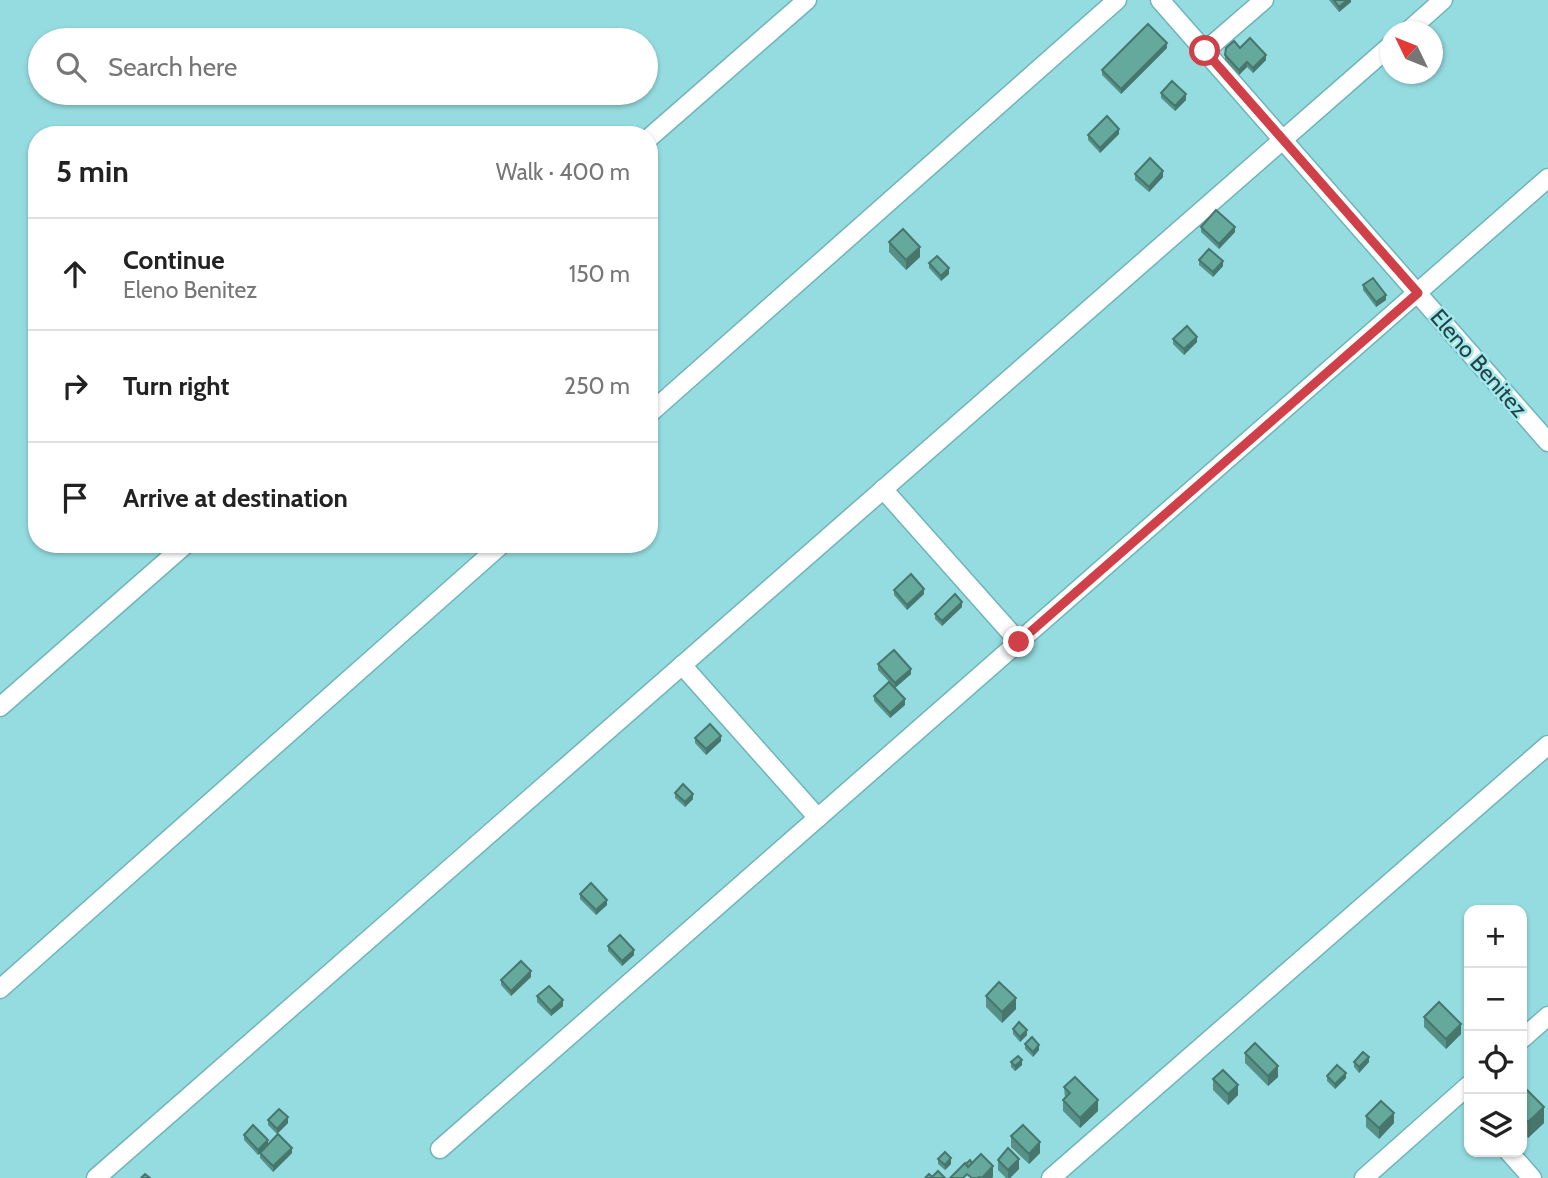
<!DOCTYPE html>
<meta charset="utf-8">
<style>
:root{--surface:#fff;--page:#f2f2f2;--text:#222;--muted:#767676;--line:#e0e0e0}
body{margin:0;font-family:Cabin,sans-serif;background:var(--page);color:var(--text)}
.controls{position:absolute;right:21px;bottom:21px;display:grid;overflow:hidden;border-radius:14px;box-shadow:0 2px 5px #0004}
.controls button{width:63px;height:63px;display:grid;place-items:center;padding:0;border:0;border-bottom:2px solid var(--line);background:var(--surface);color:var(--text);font:35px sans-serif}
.compass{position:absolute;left:1380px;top:21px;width:63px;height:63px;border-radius:50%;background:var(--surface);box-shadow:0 2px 5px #0004;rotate:313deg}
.stop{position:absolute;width:21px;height:21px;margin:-16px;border:5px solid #d04048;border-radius:50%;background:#fff}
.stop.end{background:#d04048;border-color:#fff;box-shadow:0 2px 7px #0008}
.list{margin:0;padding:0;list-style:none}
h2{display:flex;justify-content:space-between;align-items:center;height:91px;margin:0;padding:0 28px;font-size:30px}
h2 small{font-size:23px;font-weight:400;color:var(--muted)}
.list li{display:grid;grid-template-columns:46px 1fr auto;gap:21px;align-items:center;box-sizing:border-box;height:112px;padding:0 28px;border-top:2px solid var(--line)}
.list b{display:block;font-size:26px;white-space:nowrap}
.list p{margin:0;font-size:23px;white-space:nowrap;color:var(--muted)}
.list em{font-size:23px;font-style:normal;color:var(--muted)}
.icon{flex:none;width:38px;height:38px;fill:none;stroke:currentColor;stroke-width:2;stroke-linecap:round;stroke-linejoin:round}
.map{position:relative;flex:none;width:1548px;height:1178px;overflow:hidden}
.search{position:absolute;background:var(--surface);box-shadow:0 2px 5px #0004;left:28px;top:28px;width:630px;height:77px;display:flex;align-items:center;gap:18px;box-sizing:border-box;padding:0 24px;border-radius:38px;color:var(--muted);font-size:26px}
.panel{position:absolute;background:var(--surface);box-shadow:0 2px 5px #0004;left:28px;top:126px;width:630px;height:427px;border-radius:28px}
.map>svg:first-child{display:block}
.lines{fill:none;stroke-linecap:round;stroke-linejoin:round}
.minor-casing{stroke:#6eb4b9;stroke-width:21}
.minor{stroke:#fff;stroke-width:18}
.wall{fill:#579086}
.shaded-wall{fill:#47766d}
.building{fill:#65a89c;stroke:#47766d;stroke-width:2}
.route{stroke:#d04048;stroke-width:9}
.labels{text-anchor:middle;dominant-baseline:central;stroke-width:5;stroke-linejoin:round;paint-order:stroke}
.street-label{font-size:23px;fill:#254244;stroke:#a2e9ee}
</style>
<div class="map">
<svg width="1548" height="1178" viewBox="0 0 1548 1178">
<rect width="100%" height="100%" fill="#95dce1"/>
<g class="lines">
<!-- minor casing -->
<g class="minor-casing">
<g id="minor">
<path d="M1160 0 1548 442"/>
<path d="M1407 32 1443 0"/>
<path d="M1205 51 1264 0"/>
<path d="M649 138 807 0"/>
<path d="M649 414 1117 0"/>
<path d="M883 489 1019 642"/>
<path d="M682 665 818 818"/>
<path d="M0 707 186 544"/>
<path d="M0 989 502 544"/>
<path d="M1522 1039 1548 1016"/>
<path d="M440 1149 1548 178"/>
<path d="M1509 1152 1532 1178"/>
<path d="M96 1178 1390 46"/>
<path d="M1051 1178 1548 745"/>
<path d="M1364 1178 1469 1085"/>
</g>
</g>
<!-- minor -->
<use href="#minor" class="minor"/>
</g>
<!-- wall -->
<g class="wall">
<path d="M1329 0H1351V2L1339 12Z"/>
<path d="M1167 48 1121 94 1102 75V70Z"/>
<path d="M1240 48 1266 60 1253 73 1247 67 1239 75 1225 60V55Z"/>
<path d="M1161 93 1186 100 1175 111 1161 98Z"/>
<path d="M1119 134 1100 153 1088 140V135Z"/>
<path d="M1135 174 1163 177 1149 192 1135 180Z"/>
<path d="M1201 227 1235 232 1219 249 1201 232Z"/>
<path d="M889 242 920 257 906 270 889 252Z"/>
<path d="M1199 260 1223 266 1213 277 1199 265Z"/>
<path d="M929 263 949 274 941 281 929 268Z"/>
<path d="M1363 285 1386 300 1376 307 1363 290Z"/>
<path d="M1173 339 1197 342 1184 355 1173 344Z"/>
<path d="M894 590 924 594 907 610 894 595Z"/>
<path d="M962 607 942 626 935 619V614Z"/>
<path d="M878 664 911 674 895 688 878 670Z"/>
<path d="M874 696 905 705 890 718 874 701Z"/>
<path d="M695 738 721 741 706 755 695 743Z"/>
<path d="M675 793 693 799 685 807 675 798Z"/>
<path d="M580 894 607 905 596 915 580 899Z"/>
<path d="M608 946 634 955 622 966 608 951Z"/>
<path d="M531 977 511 996 501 985V980Z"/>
<path d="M537 996 563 1006 551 1016 537 1002Z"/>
<path d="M986 996 1016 1009 1002 1023 986 1007Z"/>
<path d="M1424 1017 1461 1034 1446 1049 1424 1027Z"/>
<path d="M1013 1029 1027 1035 1020 1042 1013 1034Z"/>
<path d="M1025 1044 1039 1050 1033 1057 1025 1049Z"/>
<path d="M1245 1053 1278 1077 1268 1086 1245 1063Z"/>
<path d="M1011 1062 1022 1065 1015 1071 1011 1067Z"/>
<path d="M1354 1062H1369L1359 1073 1354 1067Z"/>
<path d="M1327 1076 1346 1078 1335 1089 1327 1081Z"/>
<path d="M1213 1079 1238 1095 1228 1105 1213 1090Z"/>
<path d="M1522 1085 1544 1123 1528 1138 1522 1131Z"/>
<path d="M1064 1087 1098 1111 1080 1128 1063 1111V1100L1065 1098Z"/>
<path d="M1366 1116 1394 1123 1379 1139 1366 1127Z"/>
<path d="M268 1120 288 1123 277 1134 268 1125Z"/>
<path d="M244 1135 268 1145 292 1153 273 1172 260 1158V1153L258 1155 244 1140Z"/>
<path d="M1011 1136 1040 1153 1029 1164 1011 1147Z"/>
<path d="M938 1159 951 1164 945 1170 938 1164Z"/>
<path d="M998 1160 1019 1169 1010 1178H1006L998 1170Z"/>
</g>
<!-- shaded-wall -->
<g class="shaded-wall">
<path d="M1347 0H1351V2L1339 12V7Z"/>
<path d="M1167 43V48L1121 94V89Z"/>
<path d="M1266 55V60L1253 73V68Z"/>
<path d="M1247 62V67L1239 75V70Z"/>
<path d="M1186 94V100L1175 111V106Z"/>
<path d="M1119 129V134L1100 153V148Z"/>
<path d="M1163 171V177L1149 192V187Z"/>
<path d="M1235 227V232L1219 249V244Z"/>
<path d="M920 247V257L906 270V260Z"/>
<path d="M1223 261V266L1213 277V272Z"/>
<path d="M949 268V274L941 281V276Z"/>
<path d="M1386 295V300L1376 307V302Z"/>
<path d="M1197 337V342L1184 355V349Z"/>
<path d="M924 589V594L907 610V605Z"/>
<path d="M962 602V607L942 626V621Z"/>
<path d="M911 669V674L895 688V683Z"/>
<path d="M905 699V705L890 718V713Z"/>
<path d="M721 736V741L706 755V749Z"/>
<path d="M693 794V799L685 807V802Z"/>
<path d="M607 900V905L596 915V910Z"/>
<path d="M634 950V955L622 966V961Z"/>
<path d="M531 971V977L511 996V991Z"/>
<path d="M1016 998V1009L1002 1023V1012Z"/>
<path d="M563 1000V1006L551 1016V1011Z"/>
<path d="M1461 1024V1034L1446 1049V1039Z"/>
<path d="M1027 1030V1035L1020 1042V1037Z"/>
<path d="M1039 1045V1050L1033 1057V1052Z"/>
<path d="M1369 1057V1062L1359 1073V1067Z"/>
<path d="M1022 1060V1065L1015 1071V1066Z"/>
<path d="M1278 1066V1077L1268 1086V1076Z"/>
<path d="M1346 1073V1078L1335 1089V1084Z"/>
<path d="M1238 1085V1095L1228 1105V1094Z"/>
<path d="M1098 1100V1111L1080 1128V1118Z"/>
<path d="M1544 1107V1123L1528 1138V1122Z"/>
<path d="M1394 1113V1123L1379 1139V1128Z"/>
<path d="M288 1117V1123L277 1134V1129Z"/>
<path d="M268 1140V1145L258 1155V1150Z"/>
<path d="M1040 1142V1153L1029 1164V1154Z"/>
<path d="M292 1148V1153L273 1172V1166Z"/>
<path d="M951 1158V1164L945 1170V1165Z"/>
<path d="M1019 1159V1169L1010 1178H1008V1170Z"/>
<path d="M993 1166V1177L992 1178H982Z"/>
</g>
<!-- building -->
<g class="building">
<path d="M1334 0H1347L1339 7Z"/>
<path d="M1148 24 1167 43 1121 89 1102 70Z"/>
<path d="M1250 38 1266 55 1253 68 1247 62 1239 70 1225 55 1226 48 1234 41 1240 48Z"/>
<path d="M1172 81 1186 94 1175 106 1161 93Z"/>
<path d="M1107 116 1119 129 1100 148 1088 135Z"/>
<path d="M1150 158 1163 171 1149 187 1135 174Z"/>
<path d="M1216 210 1235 227 1219 244 1201 227Z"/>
<path d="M903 229 920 247 906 260 889 242Z"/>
<path d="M1209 249 1223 261 1213 272 1199 260Z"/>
<path d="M937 256 949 268 941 276 929 263Z"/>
<path d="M1373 278 1386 295 1376 302 1363 285Z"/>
<path d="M1187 326 1197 337 1184 349 1173 339Z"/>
<path d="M911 574 924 589 907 605 894 590Z"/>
<path d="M955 594 962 602 942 621 935 614Z"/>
<path d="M894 650 911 669 895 683 878 664Z"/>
<path d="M889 682 905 699 890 713 874 696Z"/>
<path d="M710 724 721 736 706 749 695 738Z"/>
<path d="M683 784 693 794 685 802 675 793Z"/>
<path d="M591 883 607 900 596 910 580 894Z"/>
<path d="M620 935 634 950 622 961 608 946Z"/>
<path d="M521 961 531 971 511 991 501 980Z"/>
<path d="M999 982 1016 998 1002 1012 986 996Z"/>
<path d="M549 986 563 1000 551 1011 537 996Z"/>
<path d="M1439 1002 1461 1024 1446 1039 1424 1017Z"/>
<path d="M1019 1022 1027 1030 1020 1037 1013 1029Z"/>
<path d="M1032 1037 1039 1045 1033 1052 1025 1044Z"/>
<path d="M1255 1043 1278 1066 1268 1076 1245 1053Z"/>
<path d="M1363 1052 1369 1057 1359 1067 1354 1062Z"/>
<path d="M1018 1056 1022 1060 1015 1066 1011 1062Z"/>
<path d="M1337 1065 1346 1073 1335 1084 1327 1076Z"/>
<path d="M1223 1070 1238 1085 1228 1094 1213 1079Z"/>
<path d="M1075 1077 1098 1100 1080 1118 1063 1100 1070 1093 1064 1087Z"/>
<path d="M1522 1085 1544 1107 1528 1122 1522 1116Z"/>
<path d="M1381 1101 1394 1113 1379 1128 1366 1116Z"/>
<path d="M279 1109 288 1117 277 1129 268 1120Z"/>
<path d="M253 1125 268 1140 258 1150 244 1135Z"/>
<path d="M1023 1125 1040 1142 1029 1154 1011 1136Z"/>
<path d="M278 1134 292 1148 273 1166 260 1153Z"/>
<path d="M1008 1148 1019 1159 1008 1170 998 1160Z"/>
<path d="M945 1152 951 1158 945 1165 938 1159Z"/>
<path d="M981 1154 993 1166 982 1178 979 1177 978 1178H972L967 1174 963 1178H950L965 1163 968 1167Z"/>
<path d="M970 1160 972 1163 968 1167 966 1164Z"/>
<path d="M938 1171 945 1178H925L929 1174 932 1177Z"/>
<path d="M145 1174 150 1178H141Z"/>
</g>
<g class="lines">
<!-- route -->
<path class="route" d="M1019 642 1418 293 1205 51"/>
</g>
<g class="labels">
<!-- street labels -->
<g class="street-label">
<text transform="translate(1479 363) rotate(49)">Eleno Benitez</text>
</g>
</g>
</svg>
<div class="controls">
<button>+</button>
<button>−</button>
<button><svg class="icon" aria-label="locate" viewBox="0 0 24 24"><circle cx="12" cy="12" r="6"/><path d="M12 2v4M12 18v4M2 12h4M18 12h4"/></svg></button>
<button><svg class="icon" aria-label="layers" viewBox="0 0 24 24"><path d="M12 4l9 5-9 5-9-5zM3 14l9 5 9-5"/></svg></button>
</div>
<svg class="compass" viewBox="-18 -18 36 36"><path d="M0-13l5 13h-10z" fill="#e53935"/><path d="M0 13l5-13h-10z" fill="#767676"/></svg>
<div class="stop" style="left:1205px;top:51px"></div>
<div class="stop end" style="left:1019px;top:642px"></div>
<div class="search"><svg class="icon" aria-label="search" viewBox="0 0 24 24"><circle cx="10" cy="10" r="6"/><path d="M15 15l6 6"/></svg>Search here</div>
<section class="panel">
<h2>5 min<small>Walk · 400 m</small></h2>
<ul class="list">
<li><svg class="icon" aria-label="ahead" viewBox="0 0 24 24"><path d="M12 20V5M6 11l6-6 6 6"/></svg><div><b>Continue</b><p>Eleno Benitez</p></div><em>150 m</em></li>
<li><svg class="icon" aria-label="right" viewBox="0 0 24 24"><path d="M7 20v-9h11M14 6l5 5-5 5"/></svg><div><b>Turn right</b></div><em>250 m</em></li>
<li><svg class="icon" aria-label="arrive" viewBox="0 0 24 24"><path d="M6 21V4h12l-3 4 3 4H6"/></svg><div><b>Arrive at destination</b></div></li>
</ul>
</section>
</div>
